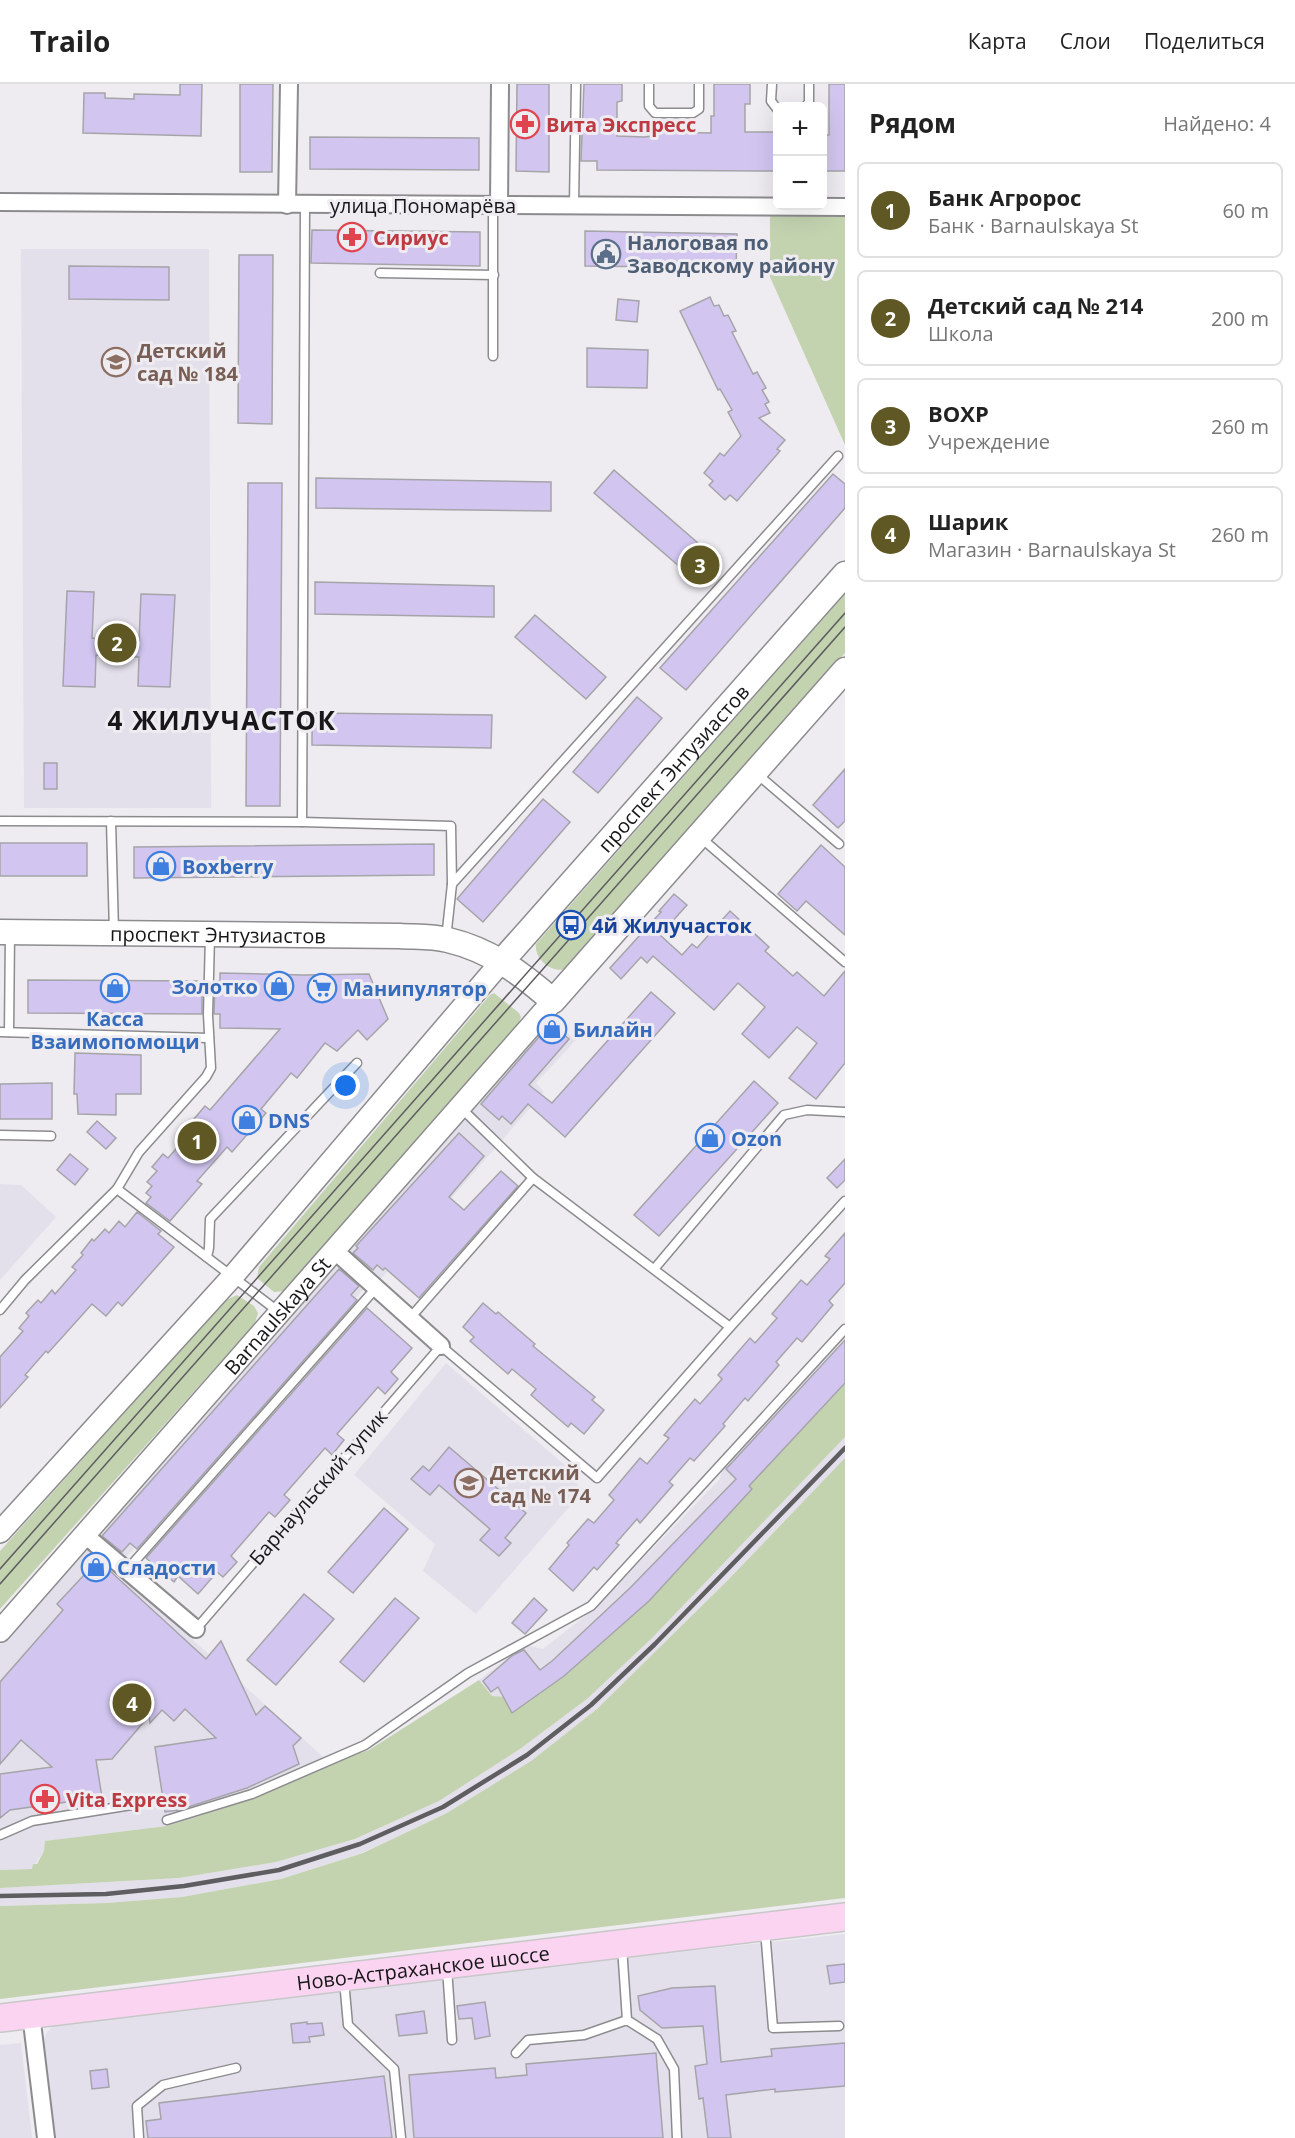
<!DOCTYPE html>
<html lang="ru">
<meta charset="utf-8">
<style>
:root{--surface:#fff;--page:#f2f2f2;--text:#222;--muted:#767676;--line:#e0e0e0;--accent:#5f5824}
body{margin:0;font-family:"Open Sans",sans-serif;background:var(--page);color:var(--text)}
.controls{position:absolute;right:18px;top:18px;display:grid;overflow:hidden;border-radius:9px;box-shadow:0 6px 24px #0002}
.controls button{width:54px;height:54px;display:grid;place-items:center;padding:0;border:0;border-bottom:2px solid var(--line);background:var(--surface);color:var(--text);font:30px sans-serif}
.you{position:absolute;left:346px;top:1002px;width:21px;height:21px;margin:-15px;border:4px solid #fff;border-radius:50%;background:#1a73e8;box-shadow:0 0 0 9px #1a73e833}
.badge{display:grid;place-items:center;width:39px;height:39px;border-radius:50%;background:var(--accent);color:#fff;font-size:20px;font-weight:700}
.pin{position:absolute;translate:-50% -50%;border:3px solid #fff;box-shadow:0 2px 6px #0006}
.list{margin:0;padding:0;list-style:none}
h2{display:flex;justify-content:space-between;align-items:center;height:78px;margin:0;padding:0 24px;font-size:26px}
h2 small{font-size:20px;font-weight:400;color:var(--muted)}
.list li{display:grid;grid-template-columns:39px 1fr auto;gap:18px;align-items:center;box-sizing:border-box;height:96px;margin:0 12px 12px;padding:0 12px;border:2px solid var(--line);border-radius:9px}
.list b{display:block;font-size:22px;white-space:nowrap}
.list p{margin:0;font-size:20px;white-space:nowrap;color:var(--muted)}
.list em{font-size:20px;font-style:normal;color:var(--muted)}
.map{position:relative;flex:none;width:845px;height:2054px;overflow:hidden}
header{display:flex;align-items:center;gap:36px;box-sizing:border-box;height:84px;padding:0 30px;background:var(--surface);border-bottom:2px solid var(--line)}
header strong{font-size:28px}
nav{display:flex;gap:33px;margin-inline-start:auto;font-size:21px}
main{display:flex}
aside{flex:1;background:var(--surface)}
.map>svg:first-child{display:block}
.built{fill:#e3e0eb}
.green{fill:#c3d3b0}
.building{fill:#d2c6f0;stroke:#a5a4a8;stroke-width:1.5}
.lines{fill:none;stroke-linecap:round;stroke-linejoin:round}
.service-casing{stroke:#8c8b8e;stroke-width:11}
.minor-casing{stroke:#8c8b8e;stroke-width:20}
.tertiary-casing{stroke:#8c8b8e;stroke-width:24}
.secondary-casing{stroke:#8c8b8e;stroke-width:27}
.primary-casing{stroke:#c7c7c8;stroke-width:30}
.service{stroke:#fff;stroke-width:8}
.minor{stroke:#fff;stroke-width:16}
.tertiary{stroke:#fff;stroke-width:21}
.secondary{stroke:#fff;stroke-width:24}
.primary{stroke:#fad4f1;stroke-width:27}
.tram{stroke:#5e5d60;stroke-width:1.5}
.rail{stroke:#5e5d60;stroke-width:4.5}
.labels{text-anchor:middle;dominant-baseline:central;stroke-width:6;stroke-linejoin:round;paint-order:stroke}
.health-label{font-size:20px;font-weight:bold;fill:#be3a42;stroke:#eeecf1;text-anchor:start}
.street-label{font-size:20px;fill:#171618;stroke:#eeecf1}
.service-label{font-size:20px;font-weight:bold;fill:#4e5e75;stroke:#eeecf1;text-anchor:start}
.education-label{font-size:20px;font-weight:bold;fill:#785e54;stroke:#eeecf1;text-anchor:start}
.shop-label{font-size:20px;font-weight:bold;fill:#366cbe;stroke:#eeecf1;text-anchor:start}
.transit-label{font-size:20px;font-weight:bold;fill:#164399;stroke:#eeecf1;text-anchor:start}
.district-label{font-size:26px;font-weight:bold;letter-spacing:1.5px;fill:#171618;stroke:#eeecf1}
</style>
<header>
<strong>Trailo</strong>
<nav><a>Карта</a><a>Слои</a><a>Поделиться</a></nav>
</header>
<main>
<div class="map">
<svg width="845" height="2054" viewBox="0 0 845 2054">
<rect width="100%" height="100%" fill="#eeecf1"/>
<!-- built -->
<g class="built">
<path d="M21 165H209L211 724H24Z"/>
<path d="M552 936 576 956 536 999 544 1008 380 1196 375 1192 115 1486 330 1679 253 1715 167 1742 46 1757 44 1767 32 1785 0 1786V1559Z"/>
<path d="M0 1100 21 1101 56 1133 0 1196Z"/>
<path d="M845 1249V1299L752 1405 649 1517 564 1592 512 1629 492 1612 479 1596 525 1561 543 1565 594 1525 720 1395 723 1382Z"/>
<path d="M446 1279 567 1383 564 1388 584 1406 476 1530 423 1487 435 1460 354 1391Z"/>
<path d="M845 1353V1374L727 1497 597 1625 531 1677 447 1729 362 1769 281 1795 183 1813 107 1819 0 1822V1804L179 1794 276 1778 356 1755 439 1717 520 1665 587 1615 651 1555Z"/>
<path d="M845 1850V2054H51L41 1961 47 1948 54 1941 185 1922Z"/>
<path d="M21 1959 32 2054H0V1961Z"/>
</g>
<!-- green -->
<g class="green">
<path d="M770 132 845 133V361L770 193Z"/>
<path d="M845 510V569L565 885C551 889 534 875 536 860Z"/>
<path d="M494 909 519 929 521 933 519 938 286 1207 274 1208 257 1194 259 1183 490 911Z"/>
<path d="M237 1211 254 1222 258 1229 255 1239 0 1525V1467L226 1216Z"/>
<path d="M845 1299V1353L651 1555 587 1615 520 1665 439 1717 355 1755 276 1778 179 1794 0 1804V1786L32 1785 33 1780H37L44 1767 45 1757 167 1742 253 1715 330 1679 369 1666 479 1596 492 1612 504 1613 512 1629 564 1592 649 1517 752 1405 749 1402Z"/>
<path d="M845 1374V1814L0 1915V1822L107 1819 182 1813 281 1795 363 1769 447 1729 531 1677 597 1625 727 1497Z"/>
</g>
<!-- building -->
<g class="building">
<path d="M180 0H202L201 52 83 49 84 9H105V14L134 15V10L180 11Z"/>
<path d="M240 0H273L272 88H240Z"/>
<path d="M517 0H549V88L516 87Z"/>
<path d="M584 0H622V17L617 18V52L644 53 652 52V48L711 49V32H714V0H750V20H745V48H777V87L597 86V77H581Z"/>
<path d="M829 0H845V87H822V51H829Z"/>
<path d="M310 53 479 54V86L310 85Z"/>
<path d="M312 146 480 148V182L311 179Z"/>
<path d="M585 147 737 150 736 184 585 182Z"/>
<path d="M239 171H273L272 340 238 339Z"/>
<path d="M69 182 169 183V216L69 215Z"/>
<path d="M710 213 714 222 719 221 724 232 728 231 736 247 732 248 753 290 757 288 766 304 762 306 769 318 765 320 770 329 759 334 785 356 777 365 780 367 737 417 730 411 725 416 709 401 713 397 704 389 720 369 724 372 741 352 728 328 732 326 720 305 718 306 680 227Z"/>
<path d="M618 215 639 217 637 238 616 236Z"/>
<path d="M587 264 648 266 647 304 587 303Z"/>
<path d="M614 386 714 473 694 495 594 409Z"/>
<path d="M833 390 845 400V424L686 606 660 584Z"/>
<path d="M316 394 551 398V427L316 424Z"/>
<path d="M248 399H282L280 722H246Z"/>
<path d="M315 498 494 502V533L315 530Z"/>
<path d="M67 507 94 508 92 554 139 557 141 510 175 511 170 603 138 602 139 573 96 571 95 603 63 602Z"/>
<path d="M535 531 606 593 586 615 515 553Z"/>
<path d="M637 613 662 634 598 709 573 688Z"/>
<path d="M312 629 492 631 491 664 312 661Z"/>
<rect x="44" y="679" width="13" height="26"/>
<path d="M845 685V737L838 744 813 721Z"/>
<path d="M543 715 570 738 483 838 457 815Z"/>
<rect x="0" y="759" width="87" height="33"/>
<path d="M434 760V791L134 794V763Z"/>
<path d="M821 761 845 783V851L806 817 797 827 778 810Z"/>
<path d="M674 810 687 821 660 851 682 871 692 860 697 864 730 827 769 863 765 867 793 892 797 888 824 912 845 887V979L816 1015 789 994 817 959 797 943 769 974 742 950 765 923 738 899 714 926 653 872 647 879 641 873 621 895 610 884 661 828 659 827Z"/>
<path d="M220 889 303 891 369 890 388 935 367 956 358 946 337 967 325 959 297 994 291 989 261 1025 266 1029 232 1068 227 1063 197 1097 202 1100 170 1137 146 1119 151 1113 146 1109 152 1102 147 1098 157 1087 152 1083 163 1070 168 1074 199 1039 194 1035 205 1022 210 1026 280 945 220 944V930H214L215 897H220Z"/>
<path d="M28 896 202 897V930L28 929Z"/>
<path d="M651 908 675 929 565 1053 528 1020 511 1040 502 1032 499 1036 481 1020 551 939 569 955 529 1001 552 1019Z"/>
<path d="M75 969 141 971V1010H116V1031L78 1030 77 1010H74Z"/>
<path d="M754 997 778 1019 659 1152 634 1131Z"/>
<path d="M52 999V1035H0V1000Z"/>
<path d="M97 1037 116 1054 106 1065 87 1048Z"/>
<path d="M459 1049 484 1072 449 1113 464 1126 501 1087 518 1102 419 1214 385 1184 383 1186 377 1181 373 1186 353 1169 358 1164 356 1162Z"/>
<path d="M70 1070 88 1085 75 1101 57 1086Z"/>
<path d="M845 1075V1096L837 1104 827 1094Z"/>
<path d="M137 1128 161 1147 158 1150 174 1163 122 1222 118 1218 106 1232 92 1220 48 1269 46 1267 25 1291 28 1293 0 1324V1273L23 1247 19 1244 29 1232 26 1229 38 1216 41 1219 52 1206 55 1210 76 1186 72 1183 83 1171 81 1169 92 1155 94 1157 105 1145 109 1149 119 1137 125 1143Z"/>
<path d="M845 1149V1199L829 1217 833 1221 802 1258 797 1254 776 1278 779 1281 748 1317 745 1314 723 1340 725 1342 694 1377 690 1374 669 1398 673 1401 640 1439 637 1435 616 1459 619 1461 597 1486 594 1483 573 1507 549 1485 569 1461 567 1459 588 1435 594 1439 614 1416 609 1411 640 1374 647 1380 669 1354 664 1351 695 1315 700 1320 722 1295 718 1291 750 1254 755 1259 777 1234 772 1230 801 1196 807 1201 830 1175 825 1172Z"/>
<path d="M339 1185 359 1202 351 1211 357 1216 137 1465 130 1459 122 1468 102 1452Z"/>
<path d="M483 1219 496 1230 498 1228 535 1260 533 1262 595 1313 592 1316 604 1326 584 1350 571 1339 568 1343 531 1311 536 1305 512 1285 508 1290 470 1257 474 1253 463 1243Z"/>
<path d="M367 1224 412 1264 391 1288 398 1295 385 1310 378 1303 337 1350 344 1356 332 1371 325 1364 284 1411 290 1416 275 1433 269 1428 231 1472 237 1478 223 1493 217 1488 198 1510 178 1492 174 1498 146 1474Z"/>
<path d="M845 1256V1299L749 1402 752 1405 649 1517 564 1592 512 1629 498 1603 491 1608 483 1597 513 1571 524 1566 540 1586 552 1577 630 1504 736 1395 726 1385Z"/>
<path d="M449 1363 526 1429 505 1454 511 1459 499 1472 480 1456 490 1445 439 1401 430 1411 411 1395 423 1382 429 1387Z"/>
<path d="M384 1424 408 1445 353 1509 328 1488Z"/>
<path d="M98 1476 206 1575 221 1557 256 1631 265 1622 301 1654 293 1662 299 1680 247 1704 179 1726 165 1728 155 1663 216 1654 185 1625 174 1637 162 1626 150 1639 149 1632 112 1675 96 1676 102 1713 10 1726 0 1734V1690L52 1683 21 1656 0 1680V1598L63 1526 57 1520Z"/>
<path d="M304 1510 334 1535 276 1601 247 1576Z"/>
<path d="M395 1514 419 1534 364 1598 340 1578Z"/>
<path d="M534 1514 547 1526 525 1550 512 1539Z"/>
<path d="M845 1880V1898L830 1900 827 1882Z"/>
<path d="M715 1902 721 1978 772 1972 771 1965 845 1959V2002L775 2008V2005L726 2011 731 2054H708L703 2014 699 2015 695 1982 707 1980 703 1942 662 1944 640 1926 638 1912 672 1904Z"/>
<path d="M485 1918 490 1952 475 1955 472 1934 459 1935 457 1922Z"/>
<path d="M424 1927 427 1949 399 1952 396 1931Z"/>
<path d="M307 1938V1940L322 1939 324 1951 309 1953 310 1958 293 1959 291 1940Z"/>
<path d="M656 1969 663 2054H414L409 1991 495 1984 496 1994 527 1991 526 1980Z"/>
<path d="M107 1985 109 2003 92 2005 90 1987Z"/>
<path d="M384 1992 392 2054H148L146 2037 161 2035 159 2019Z"/>
</g>
<g class="lines">
<!-- service casing -->
<g class="service-casing">
<g id="service">
<path d="M649 0V22L655 29H693L699 25V0"/>
<path d="M772 0 771 17 778 26"/>
<path d="M806 22 809 18V0"/>
<path d="M574 120 576 0"/>
<path d="M380 189 494 191"/>
<path d="M493 272V121"/>
<path d="M757 690 839 760"/>
<path d="M0 737 302 738 451 742 452 800"/>
<path d="M111 737 114 848"/>
<path d="M302 738 305 121"/>
<path d="M700 753 845 878"/>
<path d="M210 851 208 931 211 984 206 993 139 1068 117 1105 279 1228"/>
<path d="M446 855 452 800 838 372"/>
<path d="M0 948 209 954"/>
<path d="M9 948 10 849"/>
<path d="M461 1024 533 1094"/>
<path d="M0 1051 51 1052"/>
<path d="M207 1173 209 1164 210 1135 357 979"/>
<path d="M655 1184 784 1031 807 1026 845 1028"/>
<path d="M0 1226 25 1196 117 1105"/>
<path d="M410 1234 533 1094 730 1243"/>
<path d="M127 1486 376 1204"/>
<path d="M196 1545 441 1262 597 1394 730 1243 845 1117"/>
<path d="M167 1736 252 1710 365 1661 468 1589 591 1522 845 1245"/>
<path d="M0 1751 32 1737 150 1718"/>
<path d="M765 1846 773 1944 839 1942"/>
<path d="M622 1863 627 1936"/>
<path d="M447 1884 452 1956"/>
<path d="M344 1896 348 1941 394 1985 401 2054"/>
<path d="M516 1969 528 1956 584 1951 627 1936 657 1955 674 1985 677 2054"/>
<path d="M139 2054 137 2022 163 2001 236 1984"/>
</g>
</g>
<!-- minor casing -->
<g class="minor-casing">
<g id="minor">
<path d="M0 118 845 123"/>
<path d="M287 121 289 0"/>
<path d="M499 121 500 0"/>
<path d="M334 1166 441 1262"/>
<path d="M85 1451 196 1545"/>
<path d="M31 1930 46 2054"/>
</g>
</g>
<!-- tertiary casing -->
<g class="tertiary-casing">
<g id="tertiary">
<path d="M0 1448 233 1192 502 877"/>
<path id="s1" d="M0 1547 553 917"/>
</g>
</g>
<!-- secondary casing -->
<g class="secondary-casing">
<g id="secondary">
<path id="s2" d="M0 848 400 852C416 853 432 852 448 856 490 866 521 889 553 917L845 586"/>
<path id="s3" d="M502 877 845 490"/>
</g>
</g>
<!-- primary casing -->
<g class="primary-casing">
<g id="primary">
<path id="s4" d="M0 1934 845 1833"/>
</g>
</g>
<!-- service -->
<use href="#service" class="service"/>
<!-- minor -->
<use href="#minor" class="minor"/>
<!-- tertiary -->
<use href="#tertiary" class="tertiary"/>
<!-- secondary -->
<use href="#secondary" class="secondary"/>
<!-- primary -->
<use href="#primary" class="primary"/>
<!-- tram -->
<g class="tram">
<path d="M0 1485 845 529"/>
<path d="M0 1500 845 543"/>
</g>
<!-- rail -->
<path class="rail" d="M0 1812 106 1810 184 1802 279 1786 360 1760 443 1723 527 1671 591 1621 655 1560 845 1364"/>
</g>
<!-- icons -->
<defs>
<g id="pharmacy-ring" transform="scale(1.5)"><circle r="9.5" fill="#eeecf1" stroke="#e0444e" stroke-width="1.5"/><path d="M-2-6h4v4h4v4h-4v4h-4v-4h-4v-4h4Z" fill="#e0444e"/></g>
<g id="civic-ring" transform="scale(1.5)"><circle r="9.5" fill="#eeecf1" stroke="#5c6f8a" stroke-width="1.5"/><path d="M-.6-6.5H3V-4.5H.6V-3L4-1V1h2V6H-6V1h2V-1L-.6-3ZM-1.2 2.5V6h2.4V2.5Z" fill="#5c6f8a"/></g>
<g id="school-ring" transform="scale(1.5)"><circle r="9.5" fill="#eeecf1" stroke="#8d6e63" stroke-width="1.5"/><path d="M0-5L7-2L0 1L-7-2ZM-4 1L0 2.5L4 1V4Q0 6-4 4Z" fill="#8d6e63"/></g>
<g id="shop-ring" transform="scale(1.5)"><circle r="9.5" fill="#eeecf1" stroke="#3f7fe0" stroke-width="1.5"/><path d="M-5-2.5h2.3a2.7 3.5 0 0 1 5.4 0H5L5.5 6h-11ZM-1.5-2.5h3a1.5 2.3 0 0 0-3 0Z" fill="#3f7fe0"/></g>
<g id="bus-ring" transform="scale(1.5)"><circle r="9.5" fill="#eeecf1" stroke="#1a4fb4" stroke-width="1.5"/><path d="M-5-6H5V4H4V6H2V4H-2V6H-4V4H-5ZM-3.5-4V0h7V-4ZM-3.5 1.2v1.5H-2V1.2ZM2 1.2v1.5H3.5V1.2Z" fill="#1a4fb4"/></g>
<g id="supermarket-ring" transform="scale(1.5)"><circle r="9.5" fill="#eeecf1" stroke="#3f7fe0" stroke-width="1.5"/><path d="M-6-5.5h2.5l.6 2H6L4.5 2H-2.5L-4.4-4H-6ZM-1.5 3.2a1.3 1.3 0 1 0 .1 0ZM3 3.2a1.3 1.3 0 1 0 .1 0Z" fill="#3f7fe0"/></g>
</defs>
<g fill-rule="evenodd">
<use href="#pharmacy-ring" x="525" y="40"/>
<use href="#pharmacy-ring" x="352" y="153"/>
<use href="#civic-ring" x="606" y="170"/>
<use href="#school-ring" x="116" y="278"/>
<use href="#shop-ring" x="161" y="782"/>
<use href="#bus-ring" x="571" y="841"/>
<use href="#shop-ring" x="279" y="902"/>
<use href="#shop-ring" x="115" y="904"/>
<use href="#supermarket-ring" x="322" y="904"/>
<use href="#shop-ring" x="552" y="945"/>
<use href="#shop-ring" x="247" y="1036"/>
<use href="#shop-ring" x="710" y="1054"/>
<use href="#school-ring" x="469" y="1399"/>
<use href="#shop-ring" x="96" y="1483"/>
<use href="#pharmacy-ring" x="45" y="1715"/>
</g>
<g class="labels">
<!-- health labels -->
<g class="health-label">
<text x="546" y="40">Вита Экспресс</text>
<text x="373" y="153">Сириус</text>
<text x="66" y="1715">Vita Express</text>
</g>
<!-- street labels -->
<g class="street-label">
<text x="423" y="121">улица Пономарёва</text>
<text stroke="none"><textPath href="#s3" startOffset="258">проспект Энтузиастов</textPath></text>
<text stroke="none"><textPath href="#s2" startOffset="218">проспект Энтузиастов</textPath></text>
<text stroke="none"><textPath href="#s1" startOffset="420">Barnaulskaya St</textPath></text>
<text transform="translate(318 1403) rotate(-49)">Барнаульский тупик</text>
<text stroke="none"><textPath href="#s4" startOffset="426">Ново-Астраханское шоссе</textPath></text>
</g>
<!-- service labels -->
<g class="service-label">
<text x="627" y="158">Налоговая по<tspan x="627" dy="23">Заводскому району</tspan></text>
</g>
<!-- education labels -->
<g class="education-label">
<text x="137" y="266">Детский<tspan x="137" dy="23">сад № 184</tspan></text>
<text x="490" y="1388">Детский<tspan x="490" dy="23">сад № 174</tspan></text>
</g>
<!-- shop labels -->
<g class="shop-label">
<text x="182" y="782">Boxberry</text>
<text x="258" y="902" text-anchor="end">Золотко</text>
<text x="343" y="904">Манипулятор</text>
<text x="115" y="934" text-anchor="middle">Касса<tspan x="115" dy="23">Взаимопомощи</tspan></text>
<text x="573" y="945">Билайн</text>
<text x="268" y="1036">DNS</text>
<text x="731" y="1054">Ozon</text>
<text x="117" y="1483">Сладости</text>
</g>
<!-- transit labels -->
<g class="transit-label">
<text x="592" y="841">4й Жилучасток</text>
</g>
<!-- district labels -->
<g class="district-label">
<text x="222" y="636">4 ЖИЛУЧАСТОК</text>
</g>
</g>
</svg>
<div class="controls">
<button>+</button>
<button>−</button>
</div>
<div class="you"></div>
<div class="pin badge" style="left:197px;top:1057px">1</div>
<div class="pin badge" style="left:117px;top:559px">2</div>
<div class="pin badge" style="left:700px;top:481px">3</div>
<div class="pin badge" style="left:132px;top:1619px">4</div>
</div>
<aside>
<h2>Рядом<small>Найдено: 4</small></h2>
<ul class="list">
<li><span class="badge">1</span><div><b>Банк Агророс</b><p>Банк · Barnaulskaya St</p></div><em>60 m</em></li>
<li><span class="badge">2</span><div><b>Детский сад № 214</b><p>Школа</p></div><em>200 m</em></li>
<li><span class="badge">3</span><div><b>ВОХР</b><p>Учреждение</p></div><em>260 m</em></li>
<li><span class="badge">4</span><div><b>Шарик</b><p>Магазин · Barnaulskaya St</p></div><em>260 m</em></li>
</ul>
</aside>
</main>
